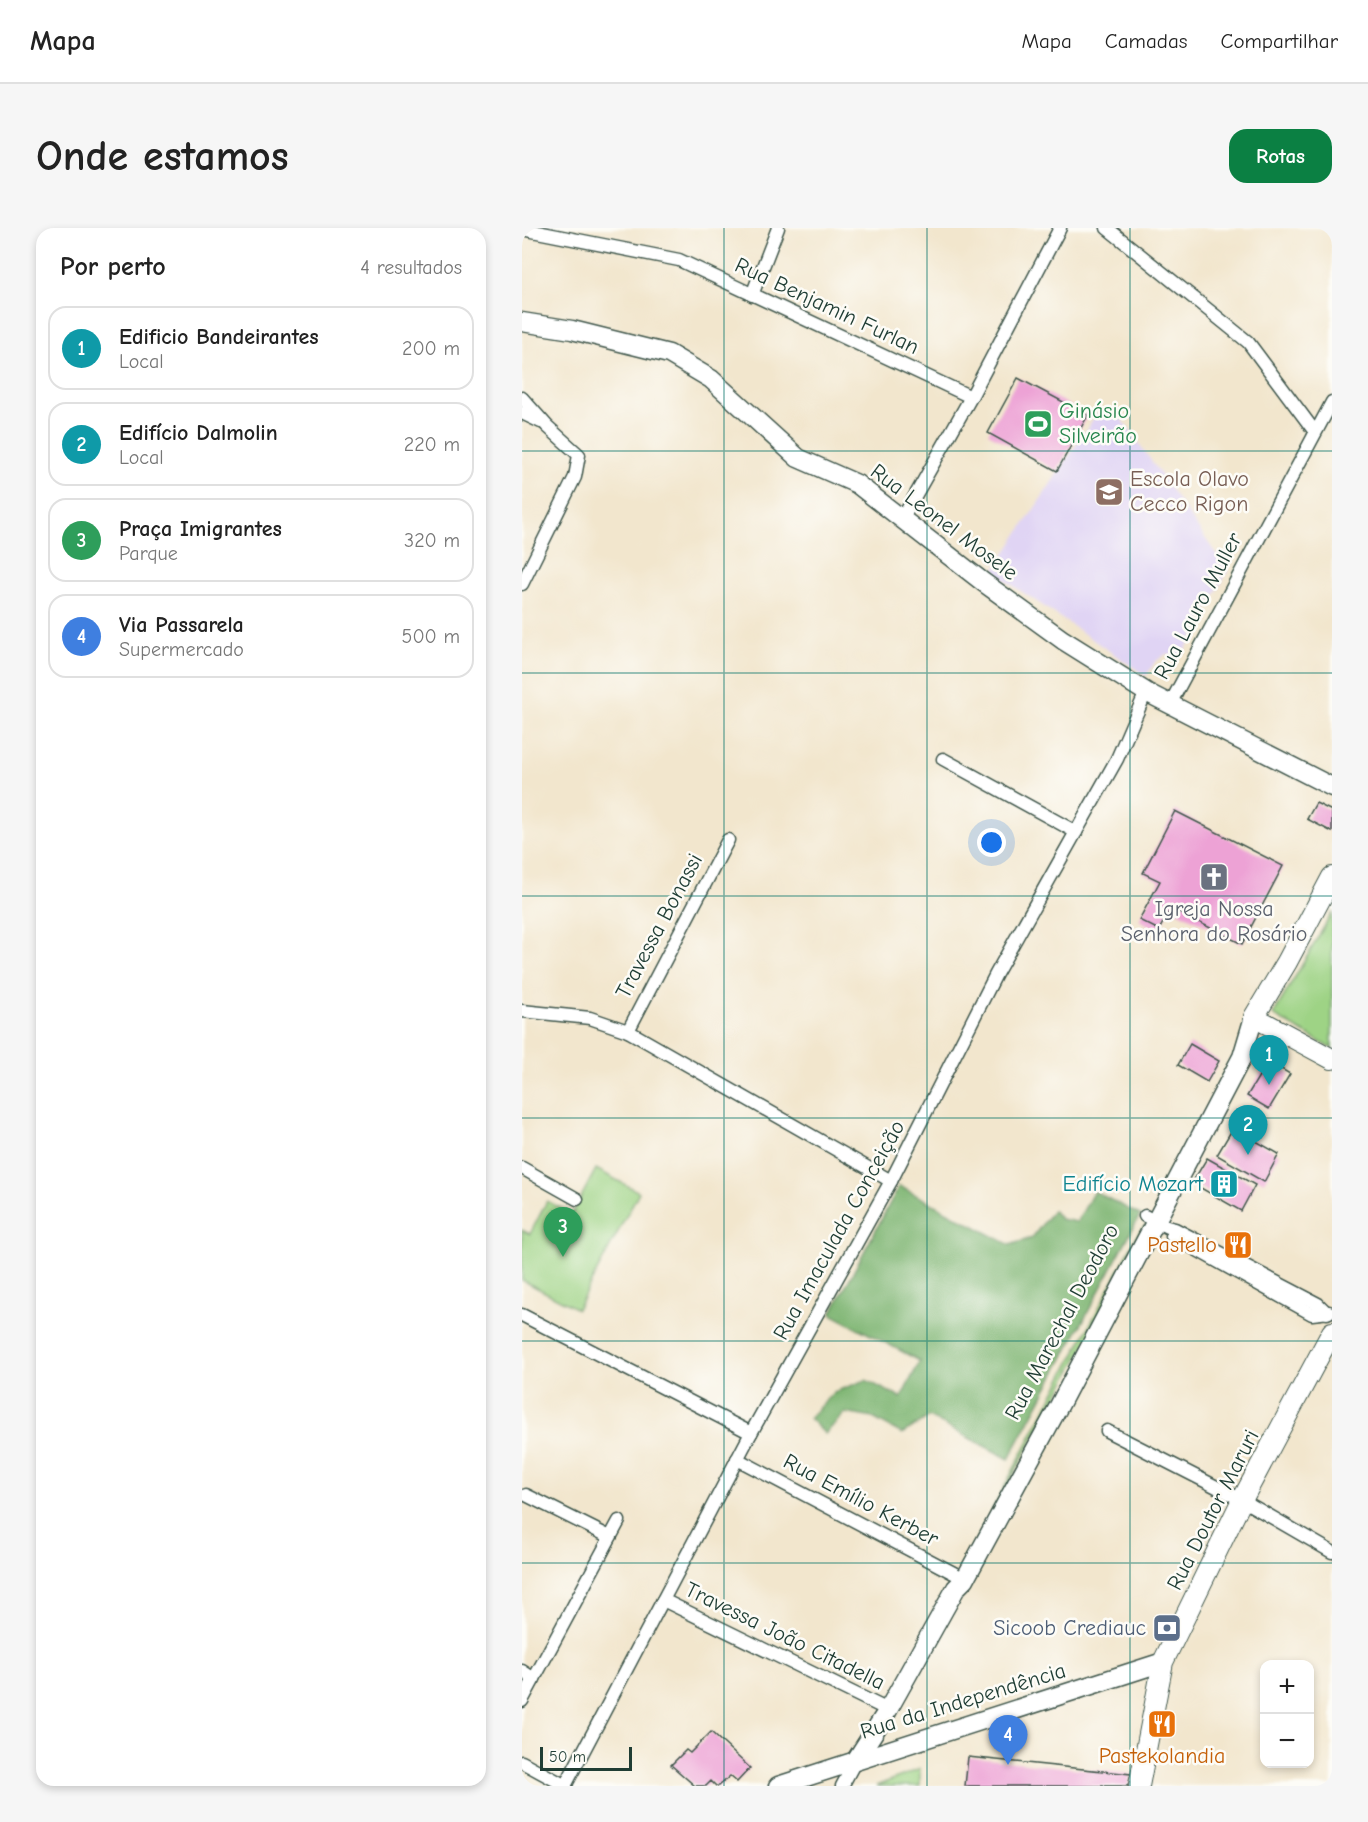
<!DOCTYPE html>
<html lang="pt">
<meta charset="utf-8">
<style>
:root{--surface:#fff;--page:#f6f6f6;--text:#222;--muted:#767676;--line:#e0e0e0;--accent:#0b8043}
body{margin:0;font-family:"Comic Neue",sans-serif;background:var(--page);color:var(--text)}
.controls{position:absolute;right:18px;bottom:18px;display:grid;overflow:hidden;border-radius:12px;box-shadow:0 3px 9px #0003}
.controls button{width:54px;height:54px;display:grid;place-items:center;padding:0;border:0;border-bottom:2px solid var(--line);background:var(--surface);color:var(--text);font:30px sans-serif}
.scale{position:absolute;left:18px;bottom:15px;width:92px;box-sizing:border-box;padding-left:6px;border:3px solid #1f3d34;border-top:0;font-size:16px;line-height:21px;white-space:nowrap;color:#1f3d34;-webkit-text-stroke:4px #fdfcf7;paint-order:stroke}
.you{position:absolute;left:470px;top:615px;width:21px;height:21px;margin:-15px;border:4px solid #fff;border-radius:50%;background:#1a73e8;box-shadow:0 0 0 9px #1a73e833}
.badge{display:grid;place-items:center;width:39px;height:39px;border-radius:50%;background:var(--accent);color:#fff;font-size:20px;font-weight:700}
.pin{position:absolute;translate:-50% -50px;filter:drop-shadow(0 2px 3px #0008)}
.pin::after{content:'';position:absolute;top:32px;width:21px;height:18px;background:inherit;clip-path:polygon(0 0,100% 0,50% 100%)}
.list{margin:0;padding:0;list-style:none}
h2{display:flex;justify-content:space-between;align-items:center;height:78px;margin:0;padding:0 24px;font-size:26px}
h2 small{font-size:20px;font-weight:400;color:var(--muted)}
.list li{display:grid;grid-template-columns:39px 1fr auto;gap:18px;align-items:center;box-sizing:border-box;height:84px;margin:0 12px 12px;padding:0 12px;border:2px solid var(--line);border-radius:18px}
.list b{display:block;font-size:22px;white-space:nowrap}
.list p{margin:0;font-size:20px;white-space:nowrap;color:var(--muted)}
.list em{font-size:20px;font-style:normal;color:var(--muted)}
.map{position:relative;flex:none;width:810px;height:1558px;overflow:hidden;border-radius:18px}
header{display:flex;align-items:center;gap:36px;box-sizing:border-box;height:84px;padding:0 30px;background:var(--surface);border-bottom:2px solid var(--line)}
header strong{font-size:28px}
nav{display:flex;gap:33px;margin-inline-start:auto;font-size:21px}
.intro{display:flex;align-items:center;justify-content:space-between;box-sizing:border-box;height:144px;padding:0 36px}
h1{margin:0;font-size:42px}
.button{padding:15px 27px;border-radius:18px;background:var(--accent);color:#fff;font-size:21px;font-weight:700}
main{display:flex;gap:36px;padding:0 36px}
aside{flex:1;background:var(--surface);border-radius:18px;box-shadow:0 3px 9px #0003}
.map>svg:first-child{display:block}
.built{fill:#e0d4f4}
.green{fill:#9ed385;stroke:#5e885c;stroke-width:1.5}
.forest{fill:#7eb572;stroke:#4e7953;stroke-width:1.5}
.building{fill:#eda2d5}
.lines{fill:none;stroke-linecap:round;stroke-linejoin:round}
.street-casing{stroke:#3f564b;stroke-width:15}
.secondary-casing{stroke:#3f564b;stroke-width:21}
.primary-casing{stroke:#3f564b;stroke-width:22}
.street{stroke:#fff;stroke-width:12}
.secondary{stroke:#fff;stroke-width:18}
.primary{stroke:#fff;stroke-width:20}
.grid{fill:none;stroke:#0f766e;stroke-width:1.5;stroke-opacity:0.55}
.labels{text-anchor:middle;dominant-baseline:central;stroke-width:5;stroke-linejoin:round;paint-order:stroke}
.street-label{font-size:22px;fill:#1f3d34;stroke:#fdfcf7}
.leisure-label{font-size:22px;fill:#27864d;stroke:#fdfcf7;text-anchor:start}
.education-label{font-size:22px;fill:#785e54;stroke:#fdfcf7;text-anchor:start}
.worship-label{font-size:22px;fill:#5b616d;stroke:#fdfcf7}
.culture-label{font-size:22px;fill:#0d838f;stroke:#fdfcf7;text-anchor:end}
.food-label{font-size:22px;fill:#c56008;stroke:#fdfcf7;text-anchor:end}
.service-label{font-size:22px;fill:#4e5e75;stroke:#fdfcf7;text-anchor:end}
</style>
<header>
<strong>Mapa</strong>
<nav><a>Mapa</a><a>Camadas</a><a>Compartilhar</a></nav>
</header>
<div class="intro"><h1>Onde estamos</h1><a class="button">Rotas</a></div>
<main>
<aside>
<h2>Por perto<small>4 resultados</small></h2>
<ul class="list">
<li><span class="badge" style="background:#0f9aa8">1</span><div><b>Edificio Bandeirantes</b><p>Local</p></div><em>200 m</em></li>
<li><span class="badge" style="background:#0f9aa8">2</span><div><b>Edifício Dalmolin</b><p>Local</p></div><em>220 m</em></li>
<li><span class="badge" style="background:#2e9e5b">3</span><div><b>Praça Imigrantes</b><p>Parque</p></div><em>320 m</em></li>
<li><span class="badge" style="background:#3f7fe0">4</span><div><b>Via Passarela</b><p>Supermercado</p></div><em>500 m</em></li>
</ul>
</aside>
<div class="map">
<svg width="810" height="1558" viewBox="0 0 810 1558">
<rect width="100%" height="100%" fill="#fdfcf7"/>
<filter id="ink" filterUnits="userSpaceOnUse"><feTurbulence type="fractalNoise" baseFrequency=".0167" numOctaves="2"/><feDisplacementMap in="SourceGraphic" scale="12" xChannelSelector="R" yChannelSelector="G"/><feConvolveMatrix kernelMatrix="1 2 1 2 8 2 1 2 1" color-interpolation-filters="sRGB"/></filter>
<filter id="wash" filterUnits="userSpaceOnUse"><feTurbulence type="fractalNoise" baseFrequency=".008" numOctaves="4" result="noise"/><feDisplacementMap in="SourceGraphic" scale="24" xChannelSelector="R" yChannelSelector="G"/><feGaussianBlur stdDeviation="1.35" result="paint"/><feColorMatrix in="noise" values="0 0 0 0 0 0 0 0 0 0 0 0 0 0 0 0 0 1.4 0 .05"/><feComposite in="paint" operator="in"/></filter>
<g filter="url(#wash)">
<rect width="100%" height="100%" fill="#f2e6cd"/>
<!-- built -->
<path class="built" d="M593 181 706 343 661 426H644L633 434 624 448 471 344 575 185H588Z"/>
<!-- green -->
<g class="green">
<path d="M810 685V821L751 787Z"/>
<path d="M74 941 117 964 55 1081 0 1052V1002L8 1006 25 973 50 986Z"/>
<path d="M625 996 624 1008 438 1343 617 1004Z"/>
<path d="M398 1541V1558H354Z"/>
</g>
<!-- forest -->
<path class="forest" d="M377 958 488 1017 510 1010 531 982 538 991 555 994 572 963 618 987 487 1231 407 1189 380 1206 351 1190 323 1185 303 1206 287 1190 312 1164 344 1152 379 1170 398 1133 309 1086Z"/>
<g id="blocks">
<!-- building -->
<g class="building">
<path d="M496 150 566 187 535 243 466 205Z"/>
<path d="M794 575 810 583V604L785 591Z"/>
<path d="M653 583 761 638 720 716 649 680 637 702 617 692 638 653 621 645Z"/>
<path d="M668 816 697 833 685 854 656 837Z"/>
<path d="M746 833 768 846 747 881 725 868Z"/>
<path d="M711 900 757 926 742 954 695 927Z"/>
<path d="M685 930 733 957 719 983 670 955Z"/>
<path d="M189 1504 228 1540 215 1554 208 1548 197 1558H194L189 1553 184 1558H173L149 1537 164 1522 168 1525Z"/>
<path d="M446 1529 609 1546 606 1558H443Z"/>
</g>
</g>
</g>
<g filter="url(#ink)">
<use href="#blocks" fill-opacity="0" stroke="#3f564b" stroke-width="1.5"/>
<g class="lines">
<!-- street casing -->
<g class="street-casing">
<g id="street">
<path d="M585 0 726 114 793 204"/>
<path d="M0 1 157 32 449 169"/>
<path d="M230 67 256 0"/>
<path d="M0 170 25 198 57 227 53 249 0 356"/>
<path d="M0 185 19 194"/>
<path d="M380 291 449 169 538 0"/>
<path d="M648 476 810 174"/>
<path d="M421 531 554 604"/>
<path d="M0 783 68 790 106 803 369 953"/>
<path d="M106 803 206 612"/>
<path d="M0 940 55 971"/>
<path d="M623 988 645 999 653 1001 796 1076 805 1085"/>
<path d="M650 1008 790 1086 807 1084"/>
<path d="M0 1087 229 1205"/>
<path d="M585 1203 720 1272 810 1324"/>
<path d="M215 1231 443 1351"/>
<path d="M4 1267 88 1309"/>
<path d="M141 1372 366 1482"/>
<path d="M0 1443 12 1451"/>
<path d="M0 1473 97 1293"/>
<path d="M0 1534 44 1558"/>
<path d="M43 1558 229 1205 369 953 474 746 595 531 624 464"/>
<path d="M320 1558 334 1532"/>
</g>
</g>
<!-- secondary casing -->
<g class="secondary-casing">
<g id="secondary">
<path d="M0 94 50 102 147 126 189 151 276 230 335 256 461 354 541 412 624 464 810 559"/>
<path d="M334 1532 366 1482 434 1360 443 1351 537 1178 720 829 732 789"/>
<path d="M256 1558 641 1434"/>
</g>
</g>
<!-- primary casing -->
<g class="primary-casing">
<g id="primary">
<path d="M810 649 765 734 732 789 810 831"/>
<path d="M617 1558 641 1434 720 1272 810 1104"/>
</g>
</g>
<!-- street -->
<use href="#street" class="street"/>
<!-- secondary -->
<use href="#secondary" class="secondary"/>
<!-- primary -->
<use href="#primary" class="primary"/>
</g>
</g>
<!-- grid -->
<path class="grid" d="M202 0V1558M405 0V1558M608 0V1558M0 223H810M0 445H810M0 668H810M0 890H810M0 1113H810M0 1335H810"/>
<!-- icons -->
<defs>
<g id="stadium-square" transform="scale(1.5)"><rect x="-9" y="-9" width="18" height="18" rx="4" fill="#2e9e5b" stroke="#fdfcf7"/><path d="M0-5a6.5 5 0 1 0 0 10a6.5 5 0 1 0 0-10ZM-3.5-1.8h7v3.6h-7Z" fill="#fff"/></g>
<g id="school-square" transform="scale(1.5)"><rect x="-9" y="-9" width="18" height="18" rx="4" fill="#8d6e63" stroke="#fdfcf7"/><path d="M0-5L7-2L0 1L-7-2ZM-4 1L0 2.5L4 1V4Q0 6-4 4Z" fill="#fff"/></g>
<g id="church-square" transform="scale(1.5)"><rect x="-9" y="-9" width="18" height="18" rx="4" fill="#6b7280" stroke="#fdfcf7"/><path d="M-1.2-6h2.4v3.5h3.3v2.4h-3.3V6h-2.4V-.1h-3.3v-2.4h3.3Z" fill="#fff"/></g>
<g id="building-square" transform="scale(1.5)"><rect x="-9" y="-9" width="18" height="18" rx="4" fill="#0f9aa8" stroke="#fdfcf7"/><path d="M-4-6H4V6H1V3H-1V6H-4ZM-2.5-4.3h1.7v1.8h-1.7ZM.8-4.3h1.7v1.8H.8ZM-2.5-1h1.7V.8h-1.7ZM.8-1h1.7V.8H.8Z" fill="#fff"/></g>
<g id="restaurant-square" transform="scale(1.5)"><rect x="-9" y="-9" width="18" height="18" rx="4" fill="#e8710a" stroke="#fdfcf7"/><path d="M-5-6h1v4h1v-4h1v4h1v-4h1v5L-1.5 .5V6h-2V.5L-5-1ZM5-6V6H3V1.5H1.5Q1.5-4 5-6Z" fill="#fff"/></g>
<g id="bank-square" transform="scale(1.5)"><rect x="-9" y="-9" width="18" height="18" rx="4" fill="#5c6f8a" stroke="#fdfcf7"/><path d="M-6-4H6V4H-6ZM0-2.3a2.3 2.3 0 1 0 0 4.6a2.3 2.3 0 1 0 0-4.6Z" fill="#fff"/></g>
</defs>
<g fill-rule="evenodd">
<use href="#stadium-square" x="516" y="196"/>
<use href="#school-square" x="587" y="264"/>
<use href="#church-square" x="692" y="649"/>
<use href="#building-square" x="702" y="956"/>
<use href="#restaurant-square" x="716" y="1017"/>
<use href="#bank-square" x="645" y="1400"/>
<use href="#restaurant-square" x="640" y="1496"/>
</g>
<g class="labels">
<!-- street labels -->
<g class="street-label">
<text transform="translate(305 78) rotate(25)">Rua Benjamin Furlan</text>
<text transform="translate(422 294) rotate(37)">Rua Leonel Mosele</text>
<text transform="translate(676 378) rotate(-62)">Rua Lauro Muller</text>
<text transform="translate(137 698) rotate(-62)">Travessa Bonassi</text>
<text transform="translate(317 1002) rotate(-61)">Rua Imaculada Conceição</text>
<text transform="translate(540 1094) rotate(-62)">Rua Marechal Deodoro</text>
<text transform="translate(339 1272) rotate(28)">Rua Emílio Kerber</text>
<text transform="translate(691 1282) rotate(-63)">Rua Doutor Maruri</text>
<text transform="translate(263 1408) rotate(26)">Travessa João Citadella</text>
<text transform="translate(441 1473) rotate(-17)">Rua da Independência</text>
</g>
<!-- leisure labels -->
<g class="leisure-label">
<text x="537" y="183">Ginásio<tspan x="537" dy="25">Silveirão</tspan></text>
</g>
<!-- education labels -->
<g class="education-label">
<text x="608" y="251">Escola Olavo<tspan x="608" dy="25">Cecco Rigon</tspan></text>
</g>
<!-- worship labels -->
<g class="worship-label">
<text x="692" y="681">Igreja Nossa<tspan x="692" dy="25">Senhora do Rosário</tspan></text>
</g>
<!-- culture labels -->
<g class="culture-label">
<text x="681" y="956">Edifício Mozart</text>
</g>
<!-- food labels -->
<g class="food-label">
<text x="695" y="1017">Pastello</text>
<text x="640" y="1528" text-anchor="middle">Pastekolandia</text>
</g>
<!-- service labels -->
<g class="service-label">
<text x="624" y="1400">Sicoob Crediauc</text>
</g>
</g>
</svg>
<div class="controls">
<button>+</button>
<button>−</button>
</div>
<div class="scale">50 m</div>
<div class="you"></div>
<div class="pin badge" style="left:747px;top:857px;background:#0f9aa8">1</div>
<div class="pin badge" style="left:726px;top:927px;background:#0f9aa8">2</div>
<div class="pin badge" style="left:41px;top:1029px;background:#2e9e5b">3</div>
<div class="pin badge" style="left:486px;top:1537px;background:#3f7fe0">4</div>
</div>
</main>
